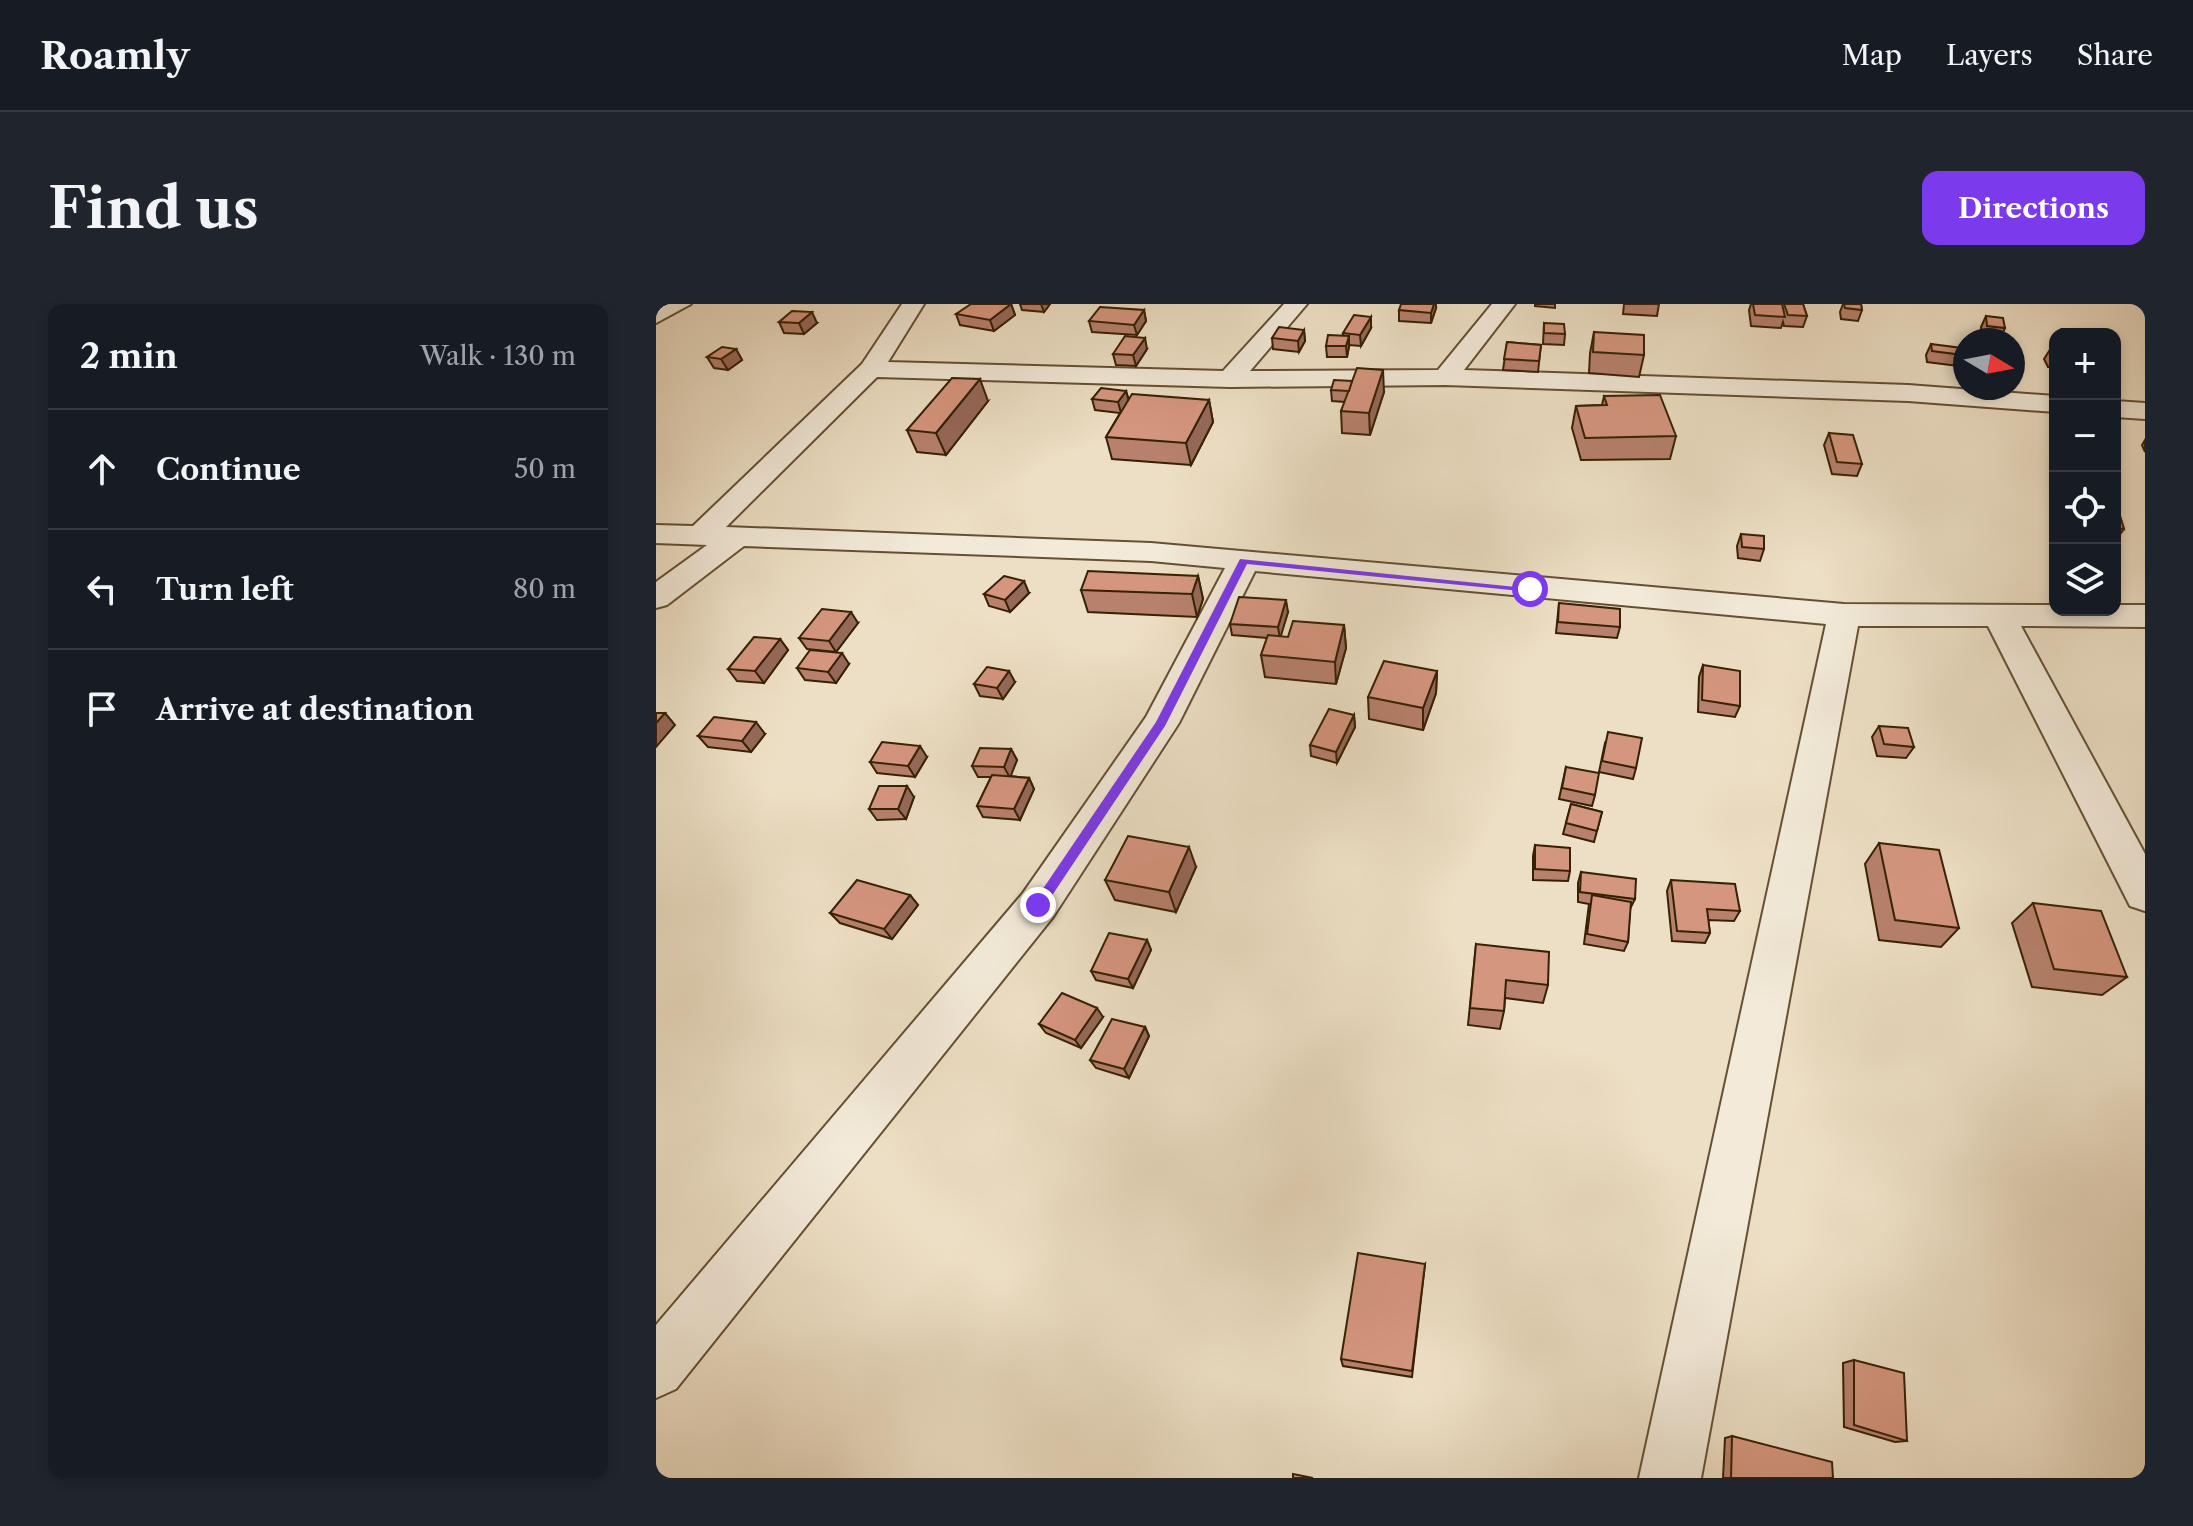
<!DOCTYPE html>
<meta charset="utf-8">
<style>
:root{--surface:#171b24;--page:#20242c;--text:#f1f3f6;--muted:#9ea1a6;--line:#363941;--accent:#7c3aed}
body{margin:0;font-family:"Libre Caslon Text",serif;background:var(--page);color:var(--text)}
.controls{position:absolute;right:24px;top:24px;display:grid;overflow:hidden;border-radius:16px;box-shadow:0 4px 12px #0003}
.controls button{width:72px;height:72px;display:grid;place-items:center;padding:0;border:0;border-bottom:2px solid var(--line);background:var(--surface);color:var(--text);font:40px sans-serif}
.compass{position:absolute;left:1297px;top:24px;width:72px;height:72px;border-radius:50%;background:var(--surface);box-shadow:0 4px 12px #0003;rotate:100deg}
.stop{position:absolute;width:24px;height:24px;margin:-18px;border:6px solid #7c3aed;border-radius:50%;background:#fff}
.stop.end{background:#7c3aed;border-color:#fff;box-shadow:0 2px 8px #0008}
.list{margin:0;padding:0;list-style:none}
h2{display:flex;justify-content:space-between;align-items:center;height:104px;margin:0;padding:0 32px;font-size:34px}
h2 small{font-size:26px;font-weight:400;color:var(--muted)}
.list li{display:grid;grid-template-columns:52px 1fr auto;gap:24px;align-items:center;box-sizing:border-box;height:120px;padding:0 32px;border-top:2px solid var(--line)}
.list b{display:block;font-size:30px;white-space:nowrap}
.list em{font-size:26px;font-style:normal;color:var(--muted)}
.icon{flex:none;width:44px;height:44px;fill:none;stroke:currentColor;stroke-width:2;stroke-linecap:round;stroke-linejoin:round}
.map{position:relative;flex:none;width:1489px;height:1174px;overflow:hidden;border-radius:16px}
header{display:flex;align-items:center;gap:48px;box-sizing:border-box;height:112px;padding:0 40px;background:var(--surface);border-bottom:2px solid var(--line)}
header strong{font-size:38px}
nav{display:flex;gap:44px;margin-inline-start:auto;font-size:28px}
.intro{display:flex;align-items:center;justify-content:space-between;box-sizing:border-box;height:192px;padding:0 48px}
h1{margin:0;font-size:56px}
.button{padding:20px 36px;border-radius:16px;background:var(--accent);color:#fff;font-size:28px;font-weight:700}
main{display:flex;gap:48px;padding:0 48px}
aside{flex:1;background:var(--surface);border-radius:16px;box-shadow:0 4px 12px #0003}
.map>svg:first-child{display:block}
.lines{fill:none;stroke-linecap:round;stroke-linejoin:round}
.street-casing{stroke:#645034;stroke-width:4}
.street{fill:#f3ead9;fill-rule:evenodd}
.wall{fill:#b7816d;stroke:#362104;stroke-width:2}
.shaded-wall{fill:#956959;stroke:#362104;stroke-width:2}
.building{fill:#d5967f;stroke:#362104;stroke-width:2}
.route{fill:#7c3aed}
</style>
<header>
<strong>Roamly</strong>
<nav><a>Map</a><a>Layers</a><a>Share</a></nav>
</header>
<div class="intro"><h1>Find us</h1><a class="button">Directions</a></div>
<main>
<aside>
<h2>2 min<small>Walk · 130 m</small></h2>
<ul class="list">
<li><svg class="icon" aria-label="ahead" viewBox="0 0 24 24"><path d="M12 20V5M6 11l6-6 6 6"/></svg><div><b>Continue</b></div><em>50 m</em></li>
<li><svg class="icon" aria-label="left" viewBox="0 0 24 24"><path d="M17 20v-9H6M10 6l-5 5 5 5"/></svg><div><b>Turn left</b></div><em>80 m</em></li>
<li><svg class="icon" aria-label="arrive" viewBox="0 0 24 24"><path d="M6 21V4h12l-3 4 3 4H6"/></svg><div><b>Arrive at destination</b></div></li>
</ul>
</aside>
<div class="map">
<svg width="1489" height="1174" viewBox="0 0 1489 1174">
<rect width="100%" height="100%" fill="#eddfc5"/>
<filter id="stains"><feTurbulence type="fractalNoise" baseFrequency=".0025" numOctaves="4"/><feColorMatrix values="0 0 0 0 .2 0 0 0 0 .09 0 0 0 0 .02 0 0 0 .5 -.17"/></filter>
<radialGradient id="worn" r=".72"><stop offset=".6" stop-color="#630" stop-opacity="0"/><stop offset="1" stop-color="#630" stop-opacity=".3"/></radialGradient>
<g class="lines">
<!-- street casing -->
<g class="street-casing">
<g id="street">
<path d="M6 0H35L0 19V3Z"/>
<path d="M246 0H268L232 58 567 67 628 0H651L594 67 782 66 836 0H859L808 66 1252 81 1399 92V108L1252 97 789 81 574 83 221 73 70 223 495 239 1188 300 1399 301V306H1459V301H1489V323L1365 322 1489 550V607L1474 602 1332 322H1202L1045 1174H983L1170 320 599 267 523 419 397 613 20 1085 0 1094V1021L367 589 490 413 569 264 495 257 88 242 11 301 0 304V278L51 241 0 239V221L37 222 206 60Z"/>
<path d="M1459 97 1489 99V115L1459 113Z"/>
</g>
</g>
<!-- street -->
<use href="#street" class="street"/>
</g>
<!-- wall -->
<g class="wall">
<path d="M355 0 359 11 338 27 304 21 300 10Z"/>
<path d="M364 0H394L388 8 366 6Z"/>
<path d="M879 0H899V4L879 2Z"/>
<path d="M968 0H1003L1001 12 967 10Z"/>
<path d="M1095 0H1126V1L1127 0H1147L1151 12 1147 23 1128 22 1127 18 1125 24 1095 22 1093 6Z"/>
<path d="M1187 0H1205L1206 6 1202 17 1185 15 1184 8Z"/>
<path d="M780 4 775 19 743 17V6Z"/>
<path d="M488 6 490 17 481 31 436 28 433 17Z"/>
<path d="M1330 12 1349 24 1344 35 1326 33 1325 23Z"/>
<path d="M123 18 161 19 148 30 128 29Z"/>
<path d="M888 19 909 30 908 41 887 40Z"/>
<path d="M715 24 705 42 693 41 691 53H671L670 42 687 31V29Z"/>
<path d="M648 26 649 37 643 48 617 45 616 34Z"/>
<path d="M938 28 988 51 983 73 933 69 934 49Z"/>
<path d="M851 38 885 41 882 68 847 66Z"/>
<path d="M1275 40 1307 51 1302 62 1271 58 1270 51Z"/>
<path d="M1395 44H1399V63H1392L1388 55Z"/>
<path d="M80 45 86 56 72 66 58 64 51 53Z"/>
<path d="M491 45 480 62 460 61 457 50Z"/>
<path d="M696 77 728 88 714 131 686 129 685 107 689 98 676 97 675 86Z"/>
<path d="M470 87 473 96H553L557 118 535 161 456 155 450 133 464 109 439 106 436 95Z"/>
<path d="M948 92 1020 132 1014 155 925 156 916 124 920 102 946 101Z"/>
<path d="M332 97 290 151 261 148 251 126Z"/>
<path d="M1173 129 1206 160 1201 172 1176 170 1168 141Z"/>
<path d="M1489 136V148L1486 141Z"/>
<path d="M1459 196 1468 225 1459 237Z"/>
<path d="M1085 230 1108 245 1104 257 1082 254 1081 242Z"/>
<path d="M542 272 547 295 541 313 432 308 425 286Z"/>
<path d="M373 289 354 308 333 302 328 290Z"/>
<path d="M903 299 964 323 961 334 900 329Z"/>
<path d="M632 308 624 333H632L688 321 690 344 680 380 609 373 605 351 611 334 576 331 574 320Z"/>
<path d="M202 319 180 348 151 345 143 334Z"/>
<path d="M124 335 132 346 108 379 81 377 72 365Z"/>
<path d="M193 360 180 379 149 376 141 364Z"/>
<path d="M1047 361 1084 402 1079 413 1042 408 1043 373Z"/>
<path d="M781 367 780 389 767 426 713 415 712 393Z"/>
<path d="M359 378 347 395 324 392 318 380Z"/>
<path d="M698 411 699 423 681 459 655 452 654 441Z"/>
<path d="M1223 422 1258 443 1250 454 1221 452 1216 433Z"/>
<path d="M109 430 95 448 52 443 42 432Z"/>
<path d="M949 439 980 464 977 475 943 468Z"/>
<path d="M355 445 361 456 354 472 373 474 378 485 364 516 327 513 321 502 335 473H322L316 462Z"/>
<path d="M271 453 259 473 221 469 214 458Z"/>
<path d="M910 463 939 491 936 502 903 495Z"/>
<path d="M258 493 250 515 221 516 213 505Z"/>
<path d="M915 500 946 508 938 538 907 530Z"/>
<path d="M1223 539 1303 624 1285 643 1223 636 1209 560Z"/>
<path d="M879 541 914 567 912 577 877 576V552Z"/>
<path d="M540 563 520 608 459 596 449 576Z"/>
<path d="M925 568 979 595 974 605 972 638 968 647 928 640 933 600 922 598V579Z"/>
<path d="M1015 576 1084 607 1078 617 1052 616 1054 629 1049 639 1016 637 1011 587Z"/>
<path d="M254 591 262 601 236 635 184 619 174 609Z"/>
<path d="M1377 599 1471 673 1446 691 1376 683 1356 619Z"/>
<path d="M491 636 495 646 477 684 440 676 435 667Z"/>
<path d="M820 640 892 681 887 699 849 694 848 707 844 725 812 721Z"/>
<path d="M447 713 425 744 390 729 383 720Z"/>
<path d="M489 723 493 732 473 774 440 764 434 756Z"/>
<path d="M769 960 756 1073 687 1062 685 1055Z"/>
<path d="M1198 1056 1251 1137 1239 1138 1188 1123 1187 1059Z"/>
<path d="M1076 1132 1177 1174H1067L1069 1134Z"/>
</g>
<!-- shaded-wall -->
<g class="shaded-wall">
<path d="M355 0 359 11 338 27 334 16Z"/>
<path d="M385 0H394L388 8Z"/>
<path d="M778 0H780V4L775 19V9Z"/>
<path d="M488 6 490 17 481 31 478 21Z"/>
<path d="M156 8 161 19 148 30 143 19Z"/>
<path d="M715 13V24L705 42 704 31Z"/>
<path d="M648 26 649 37 643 48 642 37Z"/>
<path d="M693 32V43L691 53 690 42Z"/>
<path d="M489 34 491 45 480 62 477 51Z"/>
<path d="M80 45 86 56 72 66 65 55Z"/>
<path d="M727 66 728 88 714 131 713 109Z"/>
<path d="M324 75 332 97 290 151 280 129Z"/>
<path d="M470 87 473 98 465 109 462 98Z"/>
<path d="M553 96 557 118 535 161 530 139Z"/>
<path d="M542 272 547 295 541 313 536 290Z"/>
<path d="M368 277 373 289 354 308 349 296Z"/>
<path d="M630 296 632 308 624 335 622 323Z"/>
<path d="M195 308 202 319 180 348 173 337Z"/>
<path d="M688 321 690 344 680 380 679 358Z"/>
<path d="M124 335 132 346 108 379 99 367Z"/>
<path d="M186 349 193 360 180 379 172 368Z"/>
<path d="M353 367 359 378 347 395 341 384Z"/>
<path d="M781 367 780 389 767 426V404Z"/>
<path d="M9 409 19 421 0 443V419Z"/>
<path d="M698 411 699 423 681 459 680 448Z"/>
<path d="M100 418 109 430 95 448 86 437Z"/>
<path d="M264 442 271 453 259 473 252 462Z"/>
<path d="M355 445 361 456 354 474 348 463Z"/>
<path d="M373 474 378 485 364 516 358 505Z"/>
<path d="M251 482 258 493 250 515 242 505Z"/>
<path d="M533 543 540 563 520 608 513 588Z"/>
<path d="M254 591 262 601 236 635 228 625Z"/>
<path d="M491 636 495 646 477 684 472 675Z"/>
<path d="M441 704 447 713 425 744 419 736Z"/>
<path d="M489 723 493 732 473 774 468 765Z"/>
</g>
<!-- building -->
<g class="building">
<path d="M315 0H355L334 16 300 10Z"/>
<path d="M745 0H778L775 9 743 6Z"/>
<path d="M1097 0H1126L1129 13 1099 11Z"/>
<path d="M1128 0H1147L1151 12 1132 11Z"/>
<path d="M1188 0H1205L1206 6 1189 4Z"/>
<path d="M444 3 488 6 478 21 433 17Z"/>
<path d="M136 7 156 8 143 19 123 18Z"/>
<path d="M698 11 715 13 704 31 687 29Z"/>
<path d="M1330 12 1347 14 1349 24 1331 22Z"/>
<path d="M888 19 908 20 909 30 888 29Z"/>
<path d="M623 23 648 26 642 37 616 34Z"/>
<path d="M1406 25 1429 26 1432 30H1410Z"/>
<path d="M938 28 988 31V51L937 48Z"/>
<path d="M672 31 693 32 690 42H670Z"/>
<path d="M469 32 489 34 477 51 457 50Z"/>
<path d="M851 38 885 41 883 57 848 55Z"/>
<path d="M1275 40 1306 44 1307 51 1276 47Z"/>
<path d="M66 43 80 45 65 55 51 53Z"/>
<path d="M1395 44 1399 45V52H1398Z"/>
<path d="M701 64 727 66 713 109 685 107Z"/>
<path d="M296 74 324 75 280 129 251 126Z"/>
<path d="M678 76 696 77 693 87 675 86Z"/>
<path d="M445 84 470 87 462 98 436 95Z"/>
<path d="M476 90 553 96 530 139 450 133Z"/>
<path d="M1004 91 1020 132 929 134 920 102 951 101 948 92Z"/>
<path d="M1173 129 1197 131 1206 160 1181 158Z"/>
<path d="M1459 196 1468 225 1459 224Z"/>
<path d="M1085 230 1108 232V245L1086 243Z"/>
<path d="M432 267 542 272 536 290 425 286Z"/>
<path d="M348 272 368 277 349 296 328 290Z"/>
<path d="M583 293 630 296 622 323 574 320Z"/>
<path d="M903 299 964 305V323L902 318Z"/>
<path d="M166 305 195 308 173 337 143 334Z"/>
<path d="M637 317 688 321 679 358 605 351 612 331 632 333Z"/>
<path d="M98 333 124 335 99 367 72 365Z"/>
<path d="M154 346 186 349 172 368 141 364Z"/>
<path d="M728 357 781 367 767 404 712 393Z"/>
<path d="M1047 361 1084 367V402L1046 396Z"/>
<path d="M331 363 353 367 341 384 318 380Z"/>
<path d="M673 405 698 411 680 448 654 441Z"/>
<path d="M0 409H9L0 419Z"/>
<path d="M58 413 100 418 86 437 42 432Z"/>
<path d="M1223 422 1252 424 1258 443 1228 440Z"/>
<path d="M952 428 986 434 980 464 946 457Z"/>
<path d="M226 438 264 442 252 462 214 458Z"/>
<path d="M324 444 355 445 348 463 316 462Z"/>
<path d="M910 463 943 469 939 491 906 484Z"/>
<path d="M336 471 373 474 358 505 321 502Z"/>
<path d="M223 482H251L242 505H213Z"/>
<path d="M915 500 946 508 941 527 910 519Z"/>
<path d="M472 532 533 543 513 588 449 576Z"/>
<path d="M1223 539 1283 546 1303 624 1239 616Z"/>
<path d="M879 541 914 544V567L879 565Z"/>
<path d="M925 568 980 575 979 595 924 588Z"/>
<path d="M201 576 254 591 228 625 174 609Z"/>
<path d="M1015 576 1079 580 1084 607 1051 605 1054 629 1021 627Z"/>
<path d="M936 591 975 598 972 638 931 630Z"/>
<path d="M1377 599 1445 607 1471 673 1398 665Z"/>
<path d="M453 629 491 636 472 675 435 667Z"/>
<path d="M820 640 893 648 892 681 850 676 848 707 814 704Z"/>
<path d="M406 689 441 704 419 736 383 720Z"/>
<path d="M456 715 489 723 468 765 434 756Z"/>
<path d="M702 949 769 960 756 1067 685 1055Z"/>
<path d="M1198 1056 1248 1069 1251 1137 1198 1121Z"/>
<path d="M1076 1132 1176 1158 1177 1174H1075Z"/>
<path d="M637 1170 657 1174H637Z"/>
</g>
<!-- route -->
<path class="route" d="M584 255 879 285 874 288 591 260 509 422 387 605H378V598L500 418Z"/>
<rect width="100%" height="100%" filter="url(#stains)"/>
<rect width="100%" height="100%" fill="url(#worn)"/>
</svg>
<div class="controls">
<button>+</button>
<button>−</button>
<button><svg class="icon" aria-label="locate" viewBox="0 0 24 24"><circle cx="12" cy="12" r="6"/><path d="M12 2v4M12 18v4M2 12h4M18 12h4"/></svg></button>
<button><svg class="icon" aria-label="layers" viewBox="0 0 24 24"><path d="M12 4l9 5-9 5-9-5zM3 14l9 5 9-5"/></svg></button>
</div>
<svg class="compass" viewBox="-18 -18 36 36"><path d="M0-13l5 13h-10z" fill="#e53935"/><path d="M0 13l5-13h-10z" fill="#9ea1a6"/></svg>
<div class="stop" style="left:874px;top:285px"></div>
<div class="stop end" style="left:382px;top:601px"></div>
</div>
</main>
